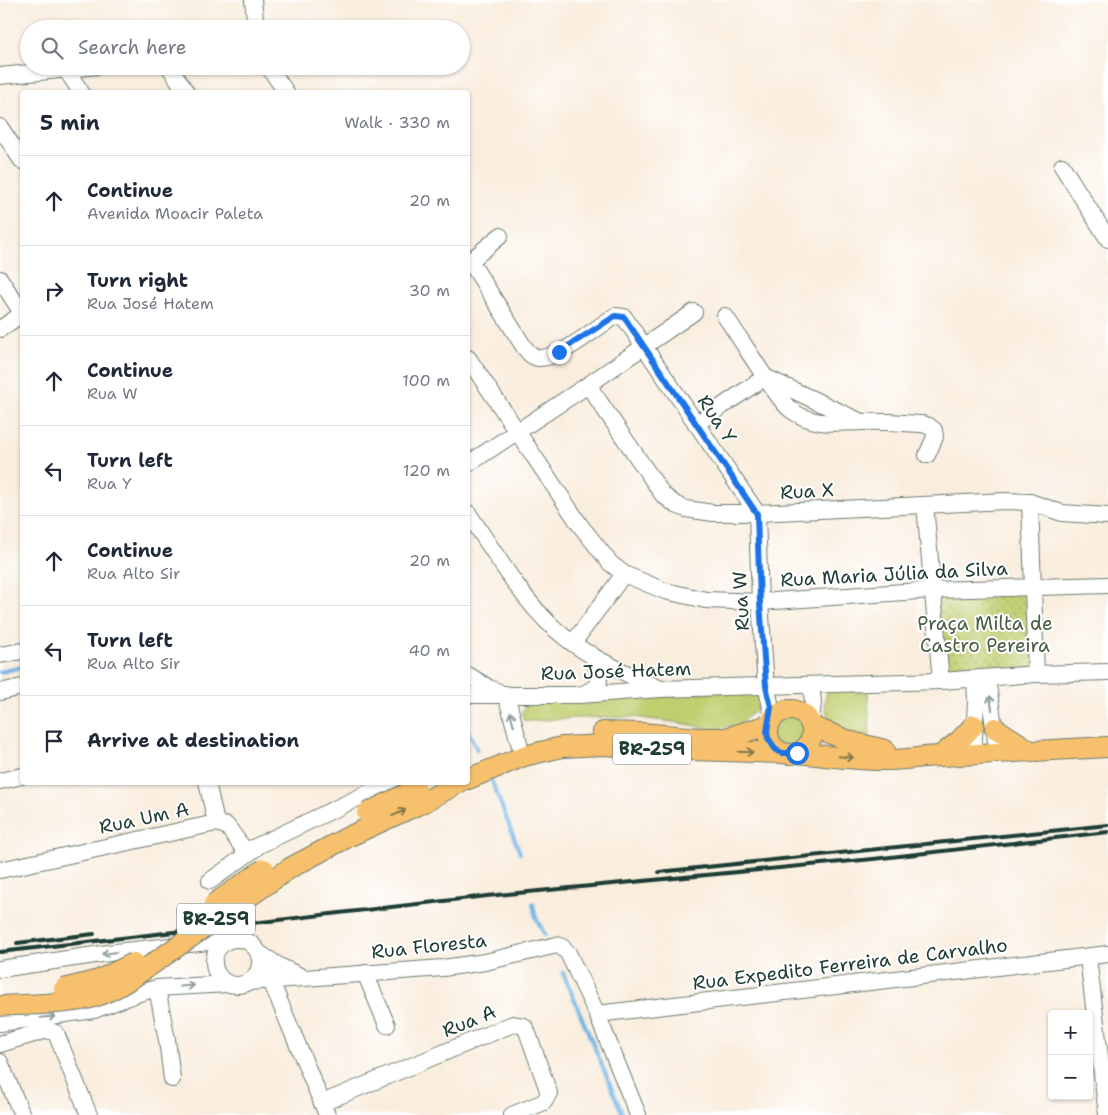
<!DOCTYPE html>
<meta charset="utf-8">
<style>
:root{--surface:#fff;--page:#f2f2f3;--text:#1f2937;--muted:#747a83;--line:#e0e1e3}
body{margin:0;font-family:"Shantell Sans",sans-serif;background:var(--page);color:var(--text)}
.controls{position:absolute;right:15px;bottom:15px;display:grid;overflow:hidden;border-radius:5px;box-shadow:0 1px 4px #0004}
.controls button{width:45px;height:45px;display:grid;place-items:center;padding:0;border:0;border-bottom:1px solid var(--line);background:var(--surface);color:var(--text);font:25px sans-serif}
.stop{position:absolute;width:15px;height:15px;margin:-11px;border:4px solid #1a73e8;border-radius:50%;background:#fff}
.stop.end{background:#1a73e8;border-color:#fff;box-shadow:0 1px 5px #0008}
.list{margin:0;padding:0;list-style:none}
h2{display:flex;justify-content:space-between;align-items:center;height:65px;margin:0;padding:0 20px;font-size:21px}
h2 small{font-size:16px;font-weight:400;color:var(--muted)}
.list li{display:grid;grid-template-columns:32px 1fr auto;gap:15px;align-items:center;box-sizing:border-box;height:90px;padding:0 20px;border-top:1px solid var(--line)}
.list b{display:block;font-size:19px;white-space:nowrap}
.list p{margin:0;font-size:16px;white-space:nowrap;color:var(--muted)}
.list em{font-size:16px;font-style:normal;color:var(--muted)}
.icon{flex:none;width:28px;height:28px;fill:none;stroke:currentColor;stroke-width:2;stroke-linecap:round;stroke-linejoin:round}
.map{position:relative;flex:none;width:1108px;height:1115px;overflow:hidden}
.search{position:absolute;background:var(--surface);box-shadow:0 1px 4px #0004;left:20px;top:20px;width:450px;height:55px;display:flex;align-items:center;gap:12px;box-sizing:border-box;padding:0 18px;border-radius:28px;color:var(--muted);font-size:19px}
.panel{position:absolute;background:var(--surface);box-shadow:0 1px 4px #0004;left:20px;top:90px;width:450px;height:695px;border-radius:5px}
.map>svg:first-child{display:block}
.green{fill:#c1ce70;stroke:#708652}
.park{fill:url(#park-dots);stroke:#708652}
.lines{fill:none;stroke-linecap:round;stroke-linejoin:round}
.stream{stroke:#6eb6e6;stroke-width:4}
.minor-casing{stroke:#6b7b6f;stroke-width:18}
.major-casing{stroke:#6b7b6f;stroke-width:22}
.minor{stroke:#fff;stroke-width:16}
.major{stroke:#f7c06c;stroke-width:20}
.rail{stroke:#1f3d34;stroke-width:4}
.major-bridge-casing{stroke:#6b7b6f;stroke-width:22;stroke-linecap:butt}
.major-bridge{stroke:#f7c06c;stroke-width:20}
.oneway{stroke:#8f9e9a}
.oneway2{stroke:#80784d}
.route{stroke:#1a73e8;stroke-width:6}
.labels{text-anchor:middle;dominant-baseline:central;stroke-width:4;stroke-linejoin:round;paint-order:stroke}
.shield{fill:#fff;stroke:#627771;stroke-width:1}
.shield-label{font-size:18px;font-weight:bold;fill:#1f3d34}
.street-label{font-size:19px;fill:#1f3d34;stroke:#fff}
.park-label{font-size:19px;fill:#486143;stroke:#fff}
</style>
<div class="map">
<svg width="1108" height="1115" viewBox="0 0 1108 1115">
<defs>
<pattern id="park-dots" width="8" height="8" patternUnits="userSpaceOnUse" patternTransform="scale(1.25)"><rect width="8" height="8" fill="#c1ce70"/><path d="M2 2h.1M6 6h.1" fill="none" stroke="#9ca85d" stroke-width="1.8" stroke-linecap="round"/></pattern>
</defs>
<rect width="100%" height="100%" fill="#fff"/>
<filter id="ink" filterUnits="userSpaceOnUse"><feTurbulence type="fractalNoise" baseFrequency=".02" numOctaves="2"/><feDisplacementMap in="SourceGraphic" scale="10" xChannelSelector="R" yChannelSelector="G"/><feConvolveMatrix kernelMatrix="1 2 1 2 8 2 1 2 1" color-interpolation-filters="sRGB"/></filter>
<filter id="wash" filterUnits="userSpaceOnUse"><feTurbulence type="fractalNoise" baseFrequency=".0096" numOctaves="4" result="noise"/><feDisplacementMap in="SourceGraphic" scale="20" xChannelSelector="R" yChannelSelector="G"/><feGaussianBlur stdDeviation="1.12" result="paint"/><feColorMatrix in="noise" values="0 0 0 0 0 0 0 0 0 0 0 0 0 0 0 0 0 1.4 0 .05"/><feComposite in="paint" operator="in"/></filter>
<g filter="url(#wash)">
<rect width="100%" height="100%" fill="#f9eddd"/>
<!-- green -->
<g class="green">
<path d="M836 689 868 691 870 741C847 734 817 721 827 692Z"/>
<path d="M756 690 760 698 756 710 737 725 713 729 673 722 633 717 577 718 529 721 523 720 522 712 529 703Z"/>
<path d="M791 712C811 717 815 739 797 749L774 743C766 728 775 714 791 712Z"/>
</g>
<!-- park -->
<path class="park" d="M1032 587 1036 674 941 681 934 590Z"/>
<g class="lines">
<!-- stream -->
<g class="stream">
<path d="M0 672 22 667"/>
<path d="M468 731 477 750"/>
<path d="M491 779 520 853"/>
<path d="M533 904 536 918 545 935"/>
<path d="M563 973 623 1115"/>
</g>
</g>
</g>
<g filter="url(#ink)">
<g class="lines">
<!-- minor casing -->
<g class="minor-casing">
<g id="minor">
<path d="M253 0 256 29"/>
<path d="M169 66 186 92"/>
<path d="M268 66 286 92"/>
<path d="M65 68 81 92"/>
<path d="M0 76 98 66"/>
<path d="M0 127 22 161"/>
<path d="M1062 166 1108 239"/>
<path d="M470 261 524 347C528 352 532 358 540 358 560 358 592 331 609 320L615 316 624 317 757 513"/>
<path d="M468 263 500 236"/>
<path d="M0 279 22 313"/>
<path d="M725 316C740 338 754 361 769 383 776 392 782 403 791 410 812 426 836 423 861 422 881 421 902 423 922 424L929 426 934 430 935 437 927 455"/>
<path d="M0 329 22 314"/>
<path d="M468 358 580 525 610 563 624 574 665 591 706 600 760 602 933 590 1108 585"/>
<path d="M588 385 663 495 676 505 686 509 713 513H757L1006 501 1030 502 1062 513 1108 516"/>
<path d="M696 424 765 377 859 421"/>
<path d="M468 464 588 385 694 312"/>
<path d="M1030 502 1036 674"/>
<path d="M925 505 941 681"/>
<path d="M468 513C493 550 522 600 555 629 584 656 622 671 658 688"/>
<path d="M757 513 760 602 766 686 771 707 769 721"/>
<path d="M573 643 624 574"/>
<path d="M0 655 22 651"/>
<path d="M468 675 489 688 499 692"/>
<path d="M987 678 996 741"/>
<path d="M0 692 22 687"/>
<path d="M506 694 519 743"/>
<path d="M583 694 593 689 599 682C598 671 597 663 591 654"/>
<path d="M468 695H580L660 689 941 681 1036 674 1108 672"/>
<path d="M811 723 813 702 811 685"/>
<path d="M973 754 976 701 975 679"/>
<path d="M0 781 22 776"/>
<path d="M207 782 216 823"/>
<path d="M0 870 216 823 227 826 243 848 251 849 391 782"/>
<path d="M210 881 256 848"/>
<circle cx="237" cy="962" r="23"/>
<path d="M259 953 281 967 302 977"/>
<path d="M1088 957 1107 1115"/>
<path d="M260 961 271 981 327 1115"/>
<path d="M0 969 115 952 227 940"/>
<path d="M365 973 387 1025"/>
<path d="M248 982 443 968 485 962 557 945 562 947 568 953 597 1014 638 1115"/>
<path d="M157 988 167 1040 172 1079"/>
<path d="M597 1014 1108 954"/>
<path d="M0 1023 94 1010 136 994 157 988 228 984"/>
<path d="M0 1044 47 1030 56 1033 89 1115"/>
<path d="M0 1062 22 1115"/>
<path d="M322 1103 513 1024 524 1026 527 1031 549 1093 544 1102 512 1115"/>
</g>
</g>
<!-- major casing -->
<g class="major-casing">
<g id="major">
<circle cx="790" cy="732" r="22"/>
<path d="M811 726 852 742 885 750"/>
<path d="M995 728 1032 752"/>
<path d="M603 732 641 733 700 738H726L768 725"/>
<path d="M797 753C839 757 882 764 923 757L1108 747"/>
<path d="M940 756 959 741 974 725"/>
<path d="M468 779 524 756 562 747 604 745 659 749 782 753"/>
<path d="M424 802 460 782"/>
</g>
</g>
<!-- minor -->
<use href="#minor" class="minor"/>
<!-- major -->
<use href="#major" class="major"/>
<!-- rail -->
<g class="rail">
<path d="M659 872 1108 825"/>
<path d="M17 943 94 934"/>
<path d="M0 952 487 896 873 859 1108 832"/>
</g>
<!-- major-bridge casing -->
<g class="major-bridge-casing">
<g id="major-bridge">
<path d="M367 813 416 789"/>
<path d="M214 904 264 869"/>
<path d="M64 989 99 980 134 963"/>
<path d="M0 1006C29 1004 70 1005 97 996 111 991 123 984 135 976L290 868 348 837 424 802"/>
</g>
</g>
<!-- major-bridge -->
<use href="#major-bridge" class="major-bridge"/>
</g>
<!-- one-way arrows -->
<defs><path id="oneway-shaft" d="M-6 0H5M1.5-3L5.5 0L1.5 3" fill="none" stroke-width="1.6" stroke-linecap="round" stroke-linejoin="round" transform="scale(1.25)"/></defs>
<g class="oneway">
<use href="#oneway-shaft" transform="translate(991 703) rotate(-99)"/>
<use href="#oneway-shaft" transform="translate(512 719) rotate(-104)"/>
<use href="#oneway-shaft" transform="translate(109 953) rotate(172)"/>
<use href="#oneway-shaft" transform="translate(187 986) rotate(-4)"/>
<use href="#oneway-shaft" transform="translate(48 1017) rotate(-6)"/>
</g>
<g class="oneway2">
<use href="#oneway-shaft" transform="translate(746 752) rotate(2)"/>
<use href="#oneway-shaft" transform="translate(846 757) rotate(5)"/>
<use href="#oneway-shaft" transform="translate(399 813) rotate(-25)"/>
</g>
</g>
<g class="lines" filter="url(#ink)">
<!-- route -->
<path class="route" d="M559 352 609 320 615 316 624 317 757 514 760 602 766 686 771 707 767 732 768 738 776 750 782 753H797"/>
</g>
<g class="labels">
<!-- shield labels -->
<g class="shield">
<rect x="613" y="733.5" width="78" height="31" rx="4"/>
<rect x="177" y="903.5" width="78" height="31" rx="4"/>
</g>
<g class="shield-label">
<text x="652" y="749">BR-259</text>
<text x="216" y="919">BR-259</text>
</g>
<!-- street labels -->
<g class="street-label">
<text transform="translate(717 419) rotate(56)">Rua Y</text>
<text transform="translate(807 491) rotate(-3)">Rua X</text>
<text transform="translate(894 574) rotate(-3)">Rua Maria Júlia da Silva</text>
<text transform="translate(741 601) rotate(-93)">Rua W</text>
<text transform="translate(616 671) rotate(-2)">Rua José Hatem</text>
<text transform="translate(144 818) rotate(-12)">Rua Um A</text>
<text transform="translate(429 946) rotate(-6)">Rua Floresta</text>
<text transform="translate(850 964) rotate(-7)">Rua Expedito Ferreira de Carvalho</text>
<text transform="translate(469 1021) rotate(-22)">Rua A</text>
</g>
<!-- park labels -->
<g class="park-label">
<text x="985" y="623">Praça Milta de<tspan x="985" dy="22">Castro Pereira</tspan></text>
</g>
</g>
</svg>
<div class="controls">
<button>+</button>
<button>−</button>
</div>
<div class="stop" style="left:797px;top:753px"></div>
<div class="stop end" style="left:559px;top:352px"></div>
<div class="search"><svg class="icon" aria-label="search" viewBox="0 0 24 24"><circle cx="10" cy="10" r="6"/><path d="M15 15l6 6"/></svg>Search here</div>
<section class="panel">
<h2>5 min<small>Walk · 330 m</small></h2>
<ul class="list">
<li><svg class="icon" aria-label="ahead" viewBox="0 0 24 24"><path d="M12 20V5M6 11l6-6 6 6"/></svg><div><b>Continue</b><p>Avenida Moacir Paleta</p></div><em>20 m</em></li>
<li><svg class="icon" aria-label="right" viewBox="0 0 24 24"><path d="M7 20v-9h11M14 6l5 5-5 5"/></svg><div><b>Turn right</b><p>Rua José Hatem</p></div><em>30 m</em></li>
<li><svg class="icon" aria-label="ahead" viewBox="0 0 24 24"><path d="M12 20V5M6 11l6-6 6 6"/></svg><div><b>Continue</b><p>Rua W</p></div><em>100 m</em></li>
<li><svg class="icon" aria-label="left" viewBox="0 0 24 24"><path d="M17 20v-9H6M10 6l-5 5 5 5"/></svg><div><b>Turn left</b><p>Rua Y</p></div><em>120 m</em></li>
<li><svg class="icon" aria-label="ahead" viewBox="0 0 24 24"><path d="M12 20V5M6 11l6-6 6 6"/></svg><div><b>Continue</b><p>Rua Alto Sir</p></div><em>20 m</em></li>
<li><svg class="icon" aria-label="left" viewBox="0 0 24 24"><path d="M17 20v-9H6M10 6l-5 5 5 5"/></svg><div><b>Turn left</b><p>Rua Alto Sir</p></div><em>40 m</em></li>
<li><svg class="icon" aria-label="arrive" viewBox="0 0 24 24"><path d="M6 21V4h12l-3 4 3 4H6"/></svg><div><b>Arrive at destination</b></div></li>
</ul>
</section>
</div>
